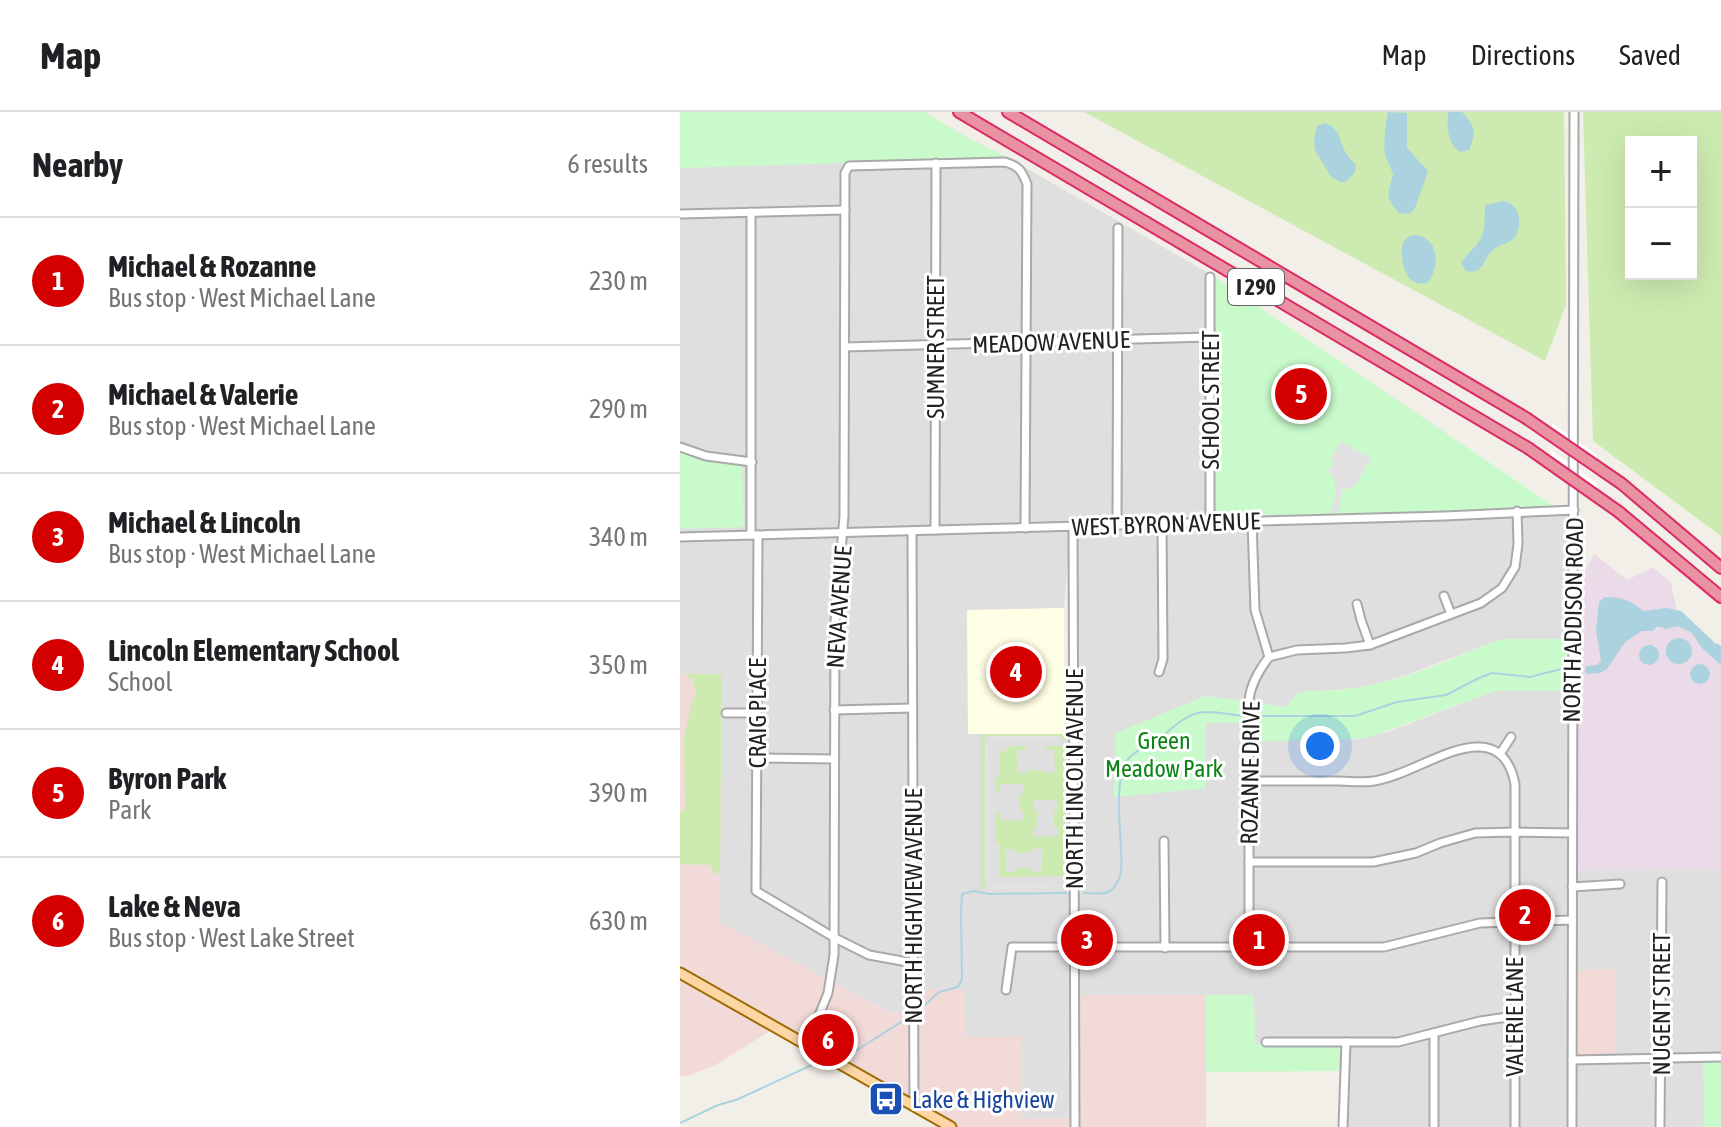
<!DOCTYPE html>
<meta charset="utf-8">
<style>
:root{--surface:#fff;--page:#f6f6f6;--text:#202124;--muted:#757577;--line:#e0e0e0;--accent:#d40000}
body{margin:0;font-family:"Asap Condensed",sans-serif;background:var(--page);color:var(--text)}
.controls{position:absolute;right:24px;top:24px;display:grid;overflow:hidden;border-radius:0px;box-shadow:0 8px 32px #0002}
.controls button{width:72px;height:72px;display:grid;place-items:center;padding:0;border:0;border-bottom:2px solid var(--line);background:var(--surface);color:var(--text);font:40px sans-serif}
.you{position:absolute;left:640px;top:634px;width:28px;height:28px;margin:-20px;border:6px solid #fff;border-radius:50%;background:#1a73e8;box-shadow:0 0 0 12px #1a73e833}
.badge{display:grid;place-items:center;width:52px;height:52px;border-radius:50%;background:var(--accent);color:#fff;font-size:26px;font-weight:700}
.pin{position:absolute;translate:-50% -50%;border:4px solid #fff;box-shadow:0 2px 8px #0006}
.list{margin:0;padding:0;list-style:none}
h2{display:flex;justify-content:space-between;align-items:center;height:104px;margin:0;padding:0 32px;font-size:34px}
h2 small{font-size:26px;font-weight:400;color:var(--muted)}
.list li{display:grid;grid-template-columns:52px 1fr auto;gap:24px;align-items:center;box-sizing:border-box;height:128px;padding:0 32px;border-top:2px solid var(--line)}
.list b{display:block;font-size:30px;white-space:nowrap}
.list p{margin:0;font-size:26px;white-space:nowrap;color:var(--muted)}
.list em{font-size:26px;font-style:normal;color:var(--muted)}
.map{position:relative;flex:none;width:1041px;height:1015px;overflow:hidden}
header{display:flex;align-items:center;gap:48px;box-sizing:border-box;height:112px;padding:0 40px;background:var(--surface);border-bottom:2px solid var(--line)}
header strong{font-size:38px}
nav{display:flex;gap:44px;margin-inline-start:auto;font-size:28px}
main{display:flex}
aside{flex:1;background:var(--surface)}
.map>svg:first-child{display:block}
.residential{fill:#e0dfdf}
.commercial{fill:#f2dad9}
.industrial{fill:#ebdbe8}
.education{fill:#ffffe5}
.grass{fill:#cdebb0;fill-rule:evenodd}
.park{fill:#c8facc}
.parking{fill:#e2e2e2}
.water{fill:#aad3df}
.pier{fill:#fff}
.lines{fill:none;stroke-linecap:round;stroke-linejoin:round}
.stream{stroke:#aad3df;stroke-width:2}
.minor-casing{stroke:#a9a9a9;stroke-width:11}
.major-casing{stroke:#a06b00;stroke-width:13}
.highway-casing{stroke:#dc2a67;stroke-width:14}
.minor{stroke:#fff;stroke-width:7}
.major{stroke:#fcd6a4;stroke-width:9}
.highway{stroke:#e892a2;stroke-width:10}
.highway-bridge-casing{stroke:#dc2a67;stroke-width:14;stroke-linecap:butt}
.highway-bridge{stroke:#e892a2;stroke-width:10}
.labels{text-anchor:middle;dominant-baseline:central;stroke-width:6;stroke-linejoin:round;paint-order:stroke}
.shield{fill:#fff;stroke:#646464;stroke-width:2}
.shield-label{font-size:22px;font-weight:bold;fill:#222}
.street-label{font-size:24px;fill:#222;stroke:#fff}
.park-label{font-size:24px;fill:#0c8416;stroke:#fff}
.transit-label{font-size:24px;fill:#164399;stroke:#fff;text-anchor:start}
</style>
<header>
<strong>Map</strong>
<nav><a>Map</a><a>Directions</a><a>Saved</a></nav>
</header>
<main>
<aside>
<h2>Nearby<small>6 results</small></h2>
<ul class="list">
<li><span class="badge">1</span><div><b>Michael &amp; Rozanne</b><p>Bus stop · West Michael Lane</p></div><em>230 m</em></li>
<li><span class="badge">2</span><div><b>Michael &amp; Valerie</b><p>Bus stop · West Michael Lane</p></div><em>290 m</em></li>
<li><span class="badge">3</span><div><b>Michael &amp; Lincoln</b><p>Bus stop · West Michael Lane</p></div><em>340 m</em></li>
<li><span class="badge">4</span><div><b>Lincoln Elementary School</b><p>School</p></div><em>350 m</em></li>
<li><span class="badge">5</span><div><b>Byron Park</b><p>Park</p></div><em>390 m</em></li>
<li><span class="badge">6</span><div><b>Lake &amp; Neva</b><p>Bus stop · West Lake Street</p></div><em>630 m</em></li>
</ul>
</aside>
<div class="map">
<svg width="1041" height="1015" viewBox="0 0 1041 1015">
<rect width="100%" height="100%" fill="#f2efe9"/>
<!-- residential -->
<g class="residential">
<path d="M0 0H244L288 26 329 46 535 165 533 406 174 420 0 422Z"/>
<path d="M891 403V527H822L729 562 693 573 669 577 621 580 617 582 607 595 526 584 437 621 434 684 525 676 526 611H571L660 628 678 627 708 620 814 579H891L889 1015H662L663 959 575 932 574 883H398L396 417Z"/>
<path d="M391 417 384 496 287 499 289 622H384L392 628 393 1006 341 1007 284 925 236 877 234 423Z"/>
<path d="M229 421 232 901 209 900 40 811 42 562H0V426Z"/>
<path d="M1041 757V948L1024 1015H897V949L936 945V858H897L895 759Z"/>
</g>
<!-- commercial -->
<g class="commercial">
<path d="M0 562H42L40 810 209 900 232 901V990L0 858Z"/>
<path d="M936 857V945L897 949V858Z"/>
<path d="M0 865 93 917 34 954 7 964 0 965Z"/>
<path d="M236 877H284L285 925H341L342 1007 398 1006V883H526V1015H274L236 992Z"/>
</g>
<!-- industrial -->
<path class="industrial" d="M914 442 947 468 973 455 991 471 998 503 1041 551V757L895 759 896 477Z"/>
<!-- education -->
<path class="education" d="M384 496V622H288L287 498Z"/>
<!-- grass -->
<g class="grass">
<path d="M404 0H884L886 193 865 249Z"/>
<path d="M903 0H1041V424L913 329ZM951 30H1011V162H951Z"/>
<path d="M6 562H42L40 762 32 760 31 753 0 752V700L5 697 4 624 12 590 16 582 14 571Z"/>
<path d="M301 622H386L388 623 389 627 380 628V624H305V777H301Z"/>
<path d="M334 634H346V638H337L338 661H347L348 658H364V661L375 660 374 638H365V634H385L386 764 320 765V731H315L316 700H320L321 709 343 708V699L340 698V682H343V672H320V681H315V666L320 665V636L321 640H326V635ZM354 688H377V698H373L374 715H377V724L354 725V715H357V698H354ZM361 736 362 759 352 760V756L335 757V760H326L325 738 334 737 335 741 351 740 352 737Z"/>
</g>
<!-- park -->
<g class="park">
<path d="M0 0H244L288 26 329 46 0 56Z"/>
<path d="M535 165 881 399 533 406Z"/>
<path d="M0 340 19 348 62 352 64 415 0 417Z"/>
<path d="M822 527H891V579H814L691 625 660 628 570 629V611H526V676L434 685 436 621 526 584 606 595 617 582 622 580C645 579 668 578 691 573 736 564 779 543 822 527Z"/>
<path d="M526 883H574L575 932H665L663 959 526 960Z"/>
<path d="M1041 948V1015H1024L1023 949Z"/>
</g>
<!-- parking -->
<g class="parking">
<path d="M661 329 691 346 676 373 662 379 657 404H649L656 383 654 367 648 359 654 350 650 347Z"/>
<path d="M309 624H380V628L309 629 310 771H380V775L310 777V772H305V629H309Z"/>
</g>
<!-- water -->
<g class="water">
<path d="M708 0 727 1V36L748 59 735 96C731 103 726 102 719 101 704 84 708 82 713 62 711 55 707 49 705 42 703 37 706 6 708 0Z"/>
<path d="M768 0H782C795 14 797 20 789 38L780 40C767 33 767 14 768 0Z"/>
<path d="M645 11C661 16 659 30 667 43 669 46 673 49 676 53L675 60 666 70H660L651 65 635 38 634 28 637 14Z"/>
<path d="M824 89C840 92 843 112 835 125 830 132 819 132 813 138 803 147 804 163 786 159L781 152C785 143 792 139 798 131 807 119 804 106 805 93Z"/>
<path d="M732 123C759 122 762 156 746 172 741 171 738 172 733 169 724 164 719 142 723 132 725 126 727 126 732 123Z"/>
<path d="M925 485C941 485 951 488 963 499L987 496 1001 499 1036 532 1037 531 1041 534V553L1022 536 1012 521 998 514 986 517 981 515H976L973 519H962L945 530 927 557 920 561 906 562 905 560 906 554 917 553 921 549 916 519 919 490Z"/>
<circle cx="999" cy="539" r="13"/>
<circle cx="969" cy="543" r="10"/>
<circle cx="1020" cy="562" r="10"/>
</g>
<!-- pier -->
<g class="pier">
<path d="M872 311 917 343V364L871 331Z"/>
<path d="M871 338 917 371V393L871 359Z"/>
</g>
<g class="lines">
<!-- stream -->
<g class="stream">
<path d="M574 604H675L717 590 766 583 797 567 812 561 850 565 881 557"/>
<path d="M404 781C411 781 422 783 428 780 435 777 440 767 441 760 444 732 431 674 447 649 453 638 468 636 477 629 489 619 502 605 518 601 531 597 553 604 567 604"/>
<path d="M238 899 259 880 278 875 282 867 281 800 282 782 293 779 309 782 386 781"/>
<path d="M168 936 177 938 229 905"/>
<path d="M0 1011 38 993 56 988 134 952"/>
</g>
<!-- minor casing -->
<g class="minor-casing">
<g id="minor">
<path d="M71 100V423"/>
<path d="M0 102 165 98"/>
<path d="M165 235 530 225"/>
<path d="M0 335 26 344 72 350"/>
<path d="M572 409 575 498 589 545"/>
<path d="M530 410V165"/>
<path d="M437 412 438 116"/>
<path d="M393 414 395 1015"/>
<path d="M255 418 256 51"/>
<path d="M232 419 234 993"/>
<path d="M78 423 76 779 155 826 189 843 233 851"/>
<path d="M0 425 765 404 894 398"/>
<path d="M764 484 771 502"/>
<path d="M677 492 681 508 690 533"/>
<path d="M479 560 483 547 482 412"/>
<path d="M154 598 232 596"/>
<path d="M46 601H77"/>
<path d="M820 642 831 625"/>
<path d="M77 646 154 647"/>
<path d="M569 669C598 669 627 669 657 669 669 669 682 671 694 669 727 664 770 633 800 635 822 636 831 652 835 672V1015"/>
<path d="M484 729 485 836"/>
<path d="M569 750H693L736 741 760 731 795 721 834 720 892 721"/>
<path d="M892 775 940 772"/>
<path d="M569 836V588C571 571 579 558 589 545L617 538 665 536 690 533 801 491 822 476 835 455 838 432 837 399"/>
<path d="M326 878 332 835H704L800 811 892 808"/>
<path d="M754 921V1015"/>
<path d="M586 930H718L800 909 834 904"/>
<path d="M127 933 148 881 154 843 155 510 164 404 165 61 169 54 325 50C339 54 342 59 347 72L345 416"/>
<path d="M892 948 1041 945"/>
<path d="M663 1015 666 930"/>
<path d="M892 1015 894 0"/>
<path d="M980 1015 982 770"/>
</g>
</g>
<!-- major casing -->
<g class="major-casing">
<path id="major" d="M0 861 271 1015"/>
</g>
<!-- highway casing -->
<g class="highway-casing">
<g id="highway">
<path d="M279 0 848 336"/>
<path d="M328 0 846 306"/>
<path d="M942 372 1041 456"/>
<path d="M939 400 1041 485"/>
</g>
</g>
<!-- minor -->
<use href="#minor" class="minor"/>
<!-- major -->
<use href="#major" class="major"/>
<!-- highway -->
<use href="#highway" class="highway"/>
<!-- highway-bridge casing -->
<g class="highway-bridge-casing">
<g id="highway-bridge">
<path d="M846 306 942 372"/>
<path d="M848 336 939 400"/>
</g>
</g>
<!-- highway-bridge -->
<use href="#highway-bridge" class="highway-bridge"/>
</g>
<!-- icons -->
<defs>
<g id="bus-square" transform="scale(1.8)"><rect x="-9" y="-9" width="18" height="18" rx="4" fill="#1a4fb4" stroke="#fff"/><path d="M-5-6H5V4H4V6H2V4H-2V6H-4V4H-5ZM-3.5-4V0h7V-4ZM-3.5 1.2v1.5H-2V1.2ZM2 1.2v1.5H3.5V1.2Z" fill="#fff"/></g>
</defs>
<g fill-rule="evenodd">
<use href="#bus-square" x="206" y="987"/>
</g>
<g class="labels">
<!-- shield labels -->
<rect class="shield" x="548" y="157" width="56" height="36" rx="6"/>
<g class="shield-label">
<text x="576" y="175">I 290</text>
</g>
<!-- street labels -->
<g class="street-label">
<text transform="translate(371 230) rotate(-2)">MEADOW AVENUE</text>
<text transform="translate(255 235) rotate(-90)">SUMNER STREET</text>
<text transform="translate(530 288) rotate(-90)">SCHOOL STREET</text>
<text transform="translate(486 412) rotate(-2)">WEST BYRON AVENUE</text>
<text transform="translate(159 495) rotate(-86)">NEVA AVENUE</text>
<text transform="translate(893 508) rotate(-89)">NORTH ADDISON ROAD</text>
<text transform="translate(77 601) rotate(-90)">CRAIG PLACE</text>
<text transform="translate(570 661) rotate(-89)">ROZANNE DRIVE</text>
<text transform="translate(394 667) rotate(-90)">NORTH LINCOLN AVENUE</text>
<text transform="translate(233 794) rotate(-90)">NORTH HIGHVIEW AVENUE</text>
<text transform="translate(981 892) rotate(-90)">NUGENT STREET</text>
<text transform="translate(834 905) rotate(-90)">VALERIE LANE</text>
</g>
<!-- park labels -->
<g class="park-label">
<text x="484" y="628">Green<tspan x="484" dy="28">Meadow Park</tspan></text>
</g>
<!-- transit labels -->
<g class="transit-label">
<text x="232" y="987">Lake &amp; Highview</text>
</g>
</g>
</svg>
<div class="controls">
<button>+</button>
<button>−</button>
</div>
<div class="you"></div>
<div class="pin badge" style="left:579px;top:828px">1</div>
<div class="pin badge" style="left:845px;top:803px">2</div>
<div class="pin badge" style="left:407px;top:828px">3</div>
<div class="pin badge" style="left:336px;top:560px">4</div>
<div class="pin badge" style="left:621px;top:282px">5</div>
<div class="pin badge" style="left:148px;top:928px">6</div>
</div>
</main>
